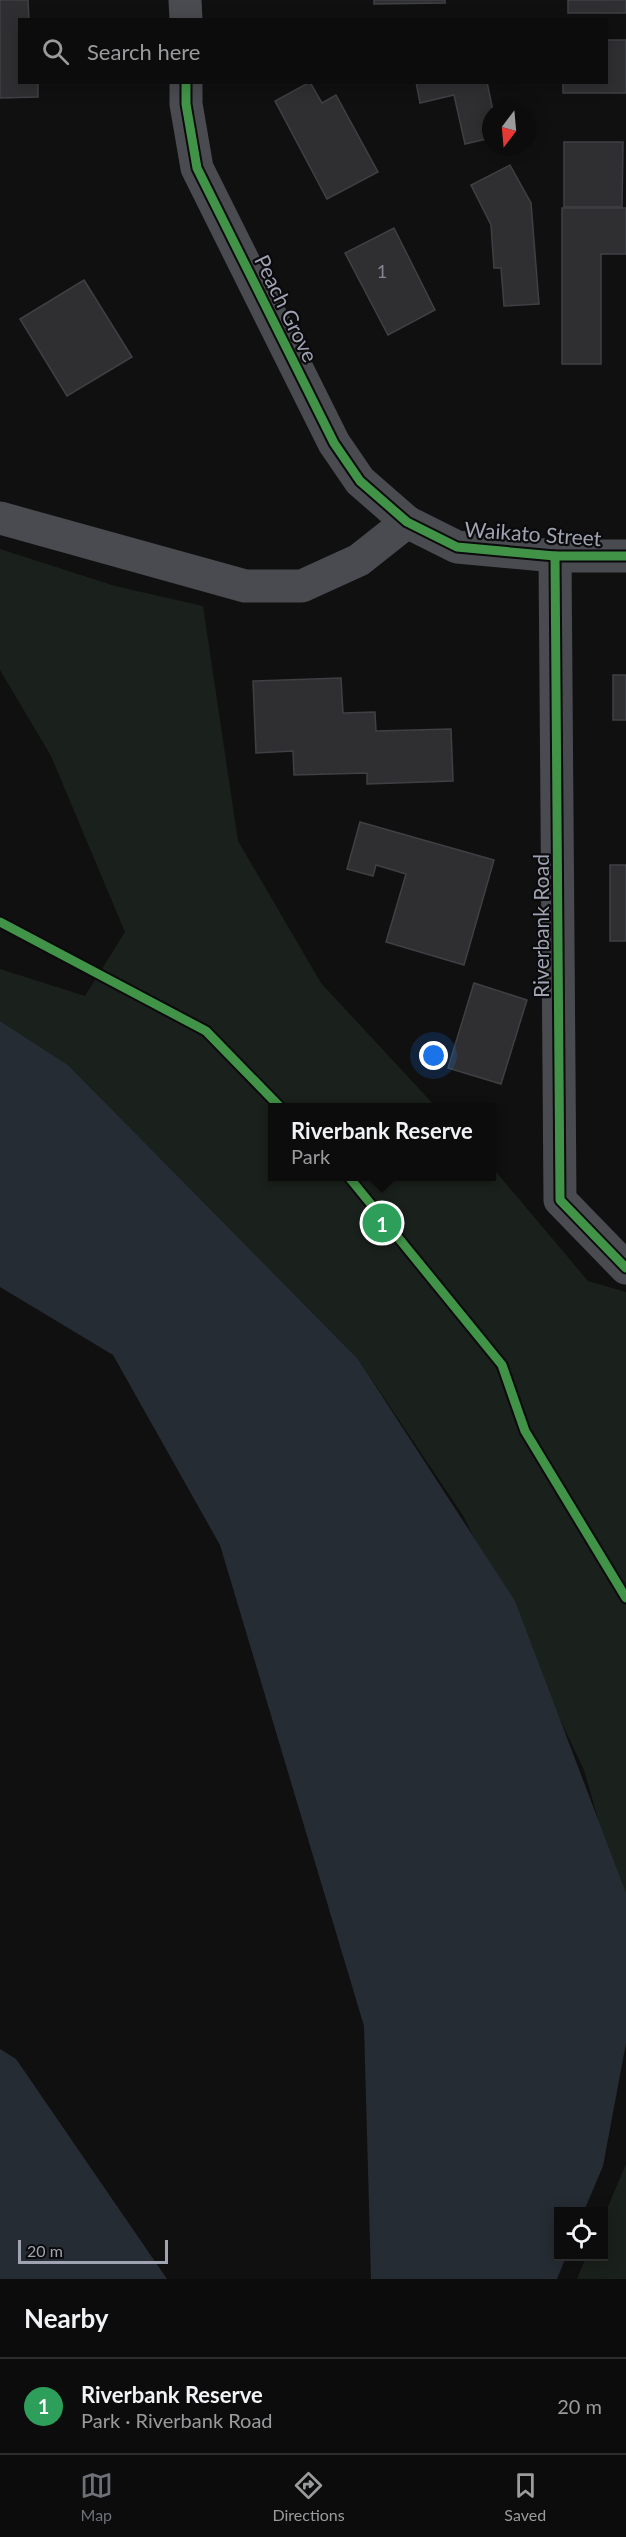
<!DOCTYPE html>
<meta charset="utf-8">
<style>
:root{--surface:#0c0c0c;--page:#1a1a1a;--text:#f1f3f6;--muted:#9a9b9d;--line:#2c2c2d;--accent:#6e7079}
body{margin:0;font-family:Lato,sans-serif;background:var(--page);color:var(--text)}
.controls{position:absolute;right:18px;bottom:18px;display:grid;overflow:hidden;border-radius:0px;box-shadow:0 3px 15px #0003}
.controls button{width:54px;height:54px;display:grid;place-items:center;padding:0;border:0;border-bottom:2px solid var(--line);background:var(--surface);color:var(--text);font:30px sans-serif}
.compass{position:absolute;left:482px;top:102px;width:54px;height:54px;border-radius:50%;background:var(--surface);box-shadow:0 3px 15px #0003;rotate:196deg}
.scale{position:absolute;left:18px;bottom:15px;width:150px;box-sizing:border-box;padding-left:6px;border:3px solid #a0a4b2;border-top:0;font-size:16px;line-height:21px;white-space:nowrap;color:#a0a4b2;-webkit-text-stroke:4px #0b0a0c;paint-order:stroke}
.you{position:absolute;left:434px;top:1056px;width:21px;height:21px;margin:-15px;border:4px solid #fff;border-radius:50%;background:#1a73e8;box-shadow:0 0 0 9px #1a73e833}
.badge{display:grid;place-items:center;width:39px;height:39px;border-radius:50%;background:var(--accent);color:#fff;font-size:20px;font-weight:700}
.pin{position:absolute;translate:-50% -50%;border:3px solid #fff;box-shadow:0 2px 6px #0006}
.popup{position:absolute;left:268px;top:1103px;width:228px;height:78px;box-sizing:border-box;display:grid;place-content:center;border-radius:0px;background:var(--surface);filter:drop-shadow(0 2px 4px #0005);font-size:20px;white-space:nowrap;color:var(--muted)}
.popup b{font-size:22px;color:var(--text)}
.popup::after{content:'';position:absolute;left:50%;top:100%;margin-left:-12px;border:12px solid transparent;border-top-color:var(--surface)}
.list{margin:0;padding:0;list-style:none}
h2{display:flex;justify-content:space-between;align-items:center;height:78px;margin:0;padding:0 24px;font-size:26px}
h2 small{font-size:20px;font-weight:400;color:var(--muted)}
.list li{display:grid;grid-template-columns:39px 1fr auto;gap:18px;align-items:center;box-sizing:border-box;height:96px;padding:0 24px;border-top:2px solid var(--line)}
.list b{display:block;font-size:22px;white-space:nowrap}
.list p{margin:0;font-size:20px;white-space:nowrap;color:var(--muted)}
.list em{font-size:20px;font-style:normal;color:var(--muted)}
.icon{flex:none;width:33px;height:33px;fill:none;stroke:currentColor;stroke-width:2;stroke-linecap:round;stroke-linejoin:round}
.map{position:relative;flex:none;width:626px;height:2279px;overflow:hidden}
.search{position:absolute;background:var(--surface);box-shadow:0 3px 15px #0003;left:18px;right:18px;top:18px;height:66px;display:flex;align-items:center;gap:15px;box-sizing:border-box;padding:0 21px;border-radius:0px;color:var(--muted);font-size:22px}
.sheet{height:174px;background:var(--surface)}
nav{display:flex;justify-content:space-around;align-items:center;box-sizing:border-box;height:84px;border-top:2px solid var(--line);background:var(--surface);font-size:16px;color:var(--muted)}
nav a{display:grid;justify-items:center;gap:3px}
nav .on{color:var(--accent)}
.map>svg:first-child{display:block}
.green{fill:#1a201b}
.water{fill:#262c33}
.building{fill:#2f2f31;stroke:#3f4044;stroke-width:1.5}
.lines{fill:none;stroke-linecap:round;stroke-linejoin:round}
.minor{stroke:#4a4b50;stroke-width:33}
.cycleway-casing{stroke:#0b0a0c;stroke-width:13}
.cycleway{stroke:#419447;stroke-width:9}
.labels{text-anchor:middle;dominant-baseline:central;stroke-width:4.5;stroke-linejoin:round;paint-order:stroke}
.number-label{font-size:18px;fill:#848792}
.street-label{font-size:21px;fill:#a0a4b2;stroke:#0b0a0c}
</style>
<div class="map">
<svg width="626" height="2279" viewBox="0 0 626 2279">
<rect width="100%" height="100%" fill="#101010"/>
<!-- green -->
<g class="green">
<path d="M0 549 115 586 203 606 238 841 321 983 436 1107 272 1108V1176H491L492 1167 588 1281 626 1292V1917L584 1770 464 1517 358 1359 68 1065 0 1021V969L85 996 125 932 51 756 0 670Z"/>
<path d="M626 2164V2279H577L586 2257 604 2256V2216Z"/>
</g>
<!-- water -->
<g class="water">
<path d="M0 1021 68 1065 358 1359 515 1601 626 1893V2043L603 2166 584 2211 558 2212V2256L566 2257 557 2279H371L364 2026 220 1545 113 1355 0 1287Z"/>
<path d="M0 2049 16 2059 167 2279H0Z"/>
</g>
<!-- building -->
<g class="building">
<path d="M0 0H28L29 20H20V82H38V97L0 98Z"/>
<path d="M374 0H445V3L374 4Z"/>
<rect x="568" y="0" width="58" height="13"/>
<path d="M606 40H626V93H563V82H606Z"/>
<path d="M310 82 322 103 336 95 378 172 327 199 275 101Z"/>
<path d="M416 82H487L493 111H491V138L465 144 454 95 420 103Z"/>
<path d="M564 142H623L622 207H564Z"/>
<path d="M510 165 531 203 539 304 504 306 501 268H494L491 225 471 185Z"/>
<path d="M562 208H626V254H601V364H562Z"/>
<path d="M394 228 435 310 388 335 345 253Z"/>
<path d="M84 280 132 357 67 396 20 319Z"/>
<rect x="613" y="675" width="13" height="45"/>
<path d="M341 678 343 713 375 712 376 731 451 729 453 781 367 784V773L294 775 293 751 256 753 253 681Z"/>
<path d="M360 822 494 860 464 965 386 942 406 874 376 865 373 876 347 869Z"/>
<rect x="610" y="865" width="16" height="76"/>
<path d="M474 983 527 1000 501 1084 448 1068Z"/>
</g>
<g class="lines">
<!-- minor -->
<g class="minor">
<path d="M185 0 186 20"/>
<path d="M186 82V104L197 168 334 443 360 481 407 522 457 547 555 556H626"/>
<path d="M0 518 245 586H302L359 560 407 522"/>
<path d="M555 556 560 1200 626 1268"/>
</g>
<!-- cycleway casing -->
<g class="cycleway-casing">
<g id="cycleway">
<path d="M186 82V104L197 168 334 443 360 481 407 522 457 547 555 556H626"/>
<path d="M555 556 560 1200 626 1268"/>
<path d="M0 922 206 1031 281 1108"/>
<path d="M348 1176 502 1365 525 1431 626 1598"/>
</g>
</g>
<!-- cycleway -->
<use href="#cycleway" class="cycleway"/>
</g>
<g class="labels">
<!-- number labels -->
<g class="number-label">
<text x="382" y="271">1</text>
</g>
<!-- street labels -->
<g class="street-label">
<text transform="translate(287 308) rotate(64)">Peach Grove</text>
<text transform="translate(533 533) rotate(4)">Waikato Street</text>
<text transform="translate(540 926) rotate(-90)">Riverbank Road</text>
</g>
</g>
</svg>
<div class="controls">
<button><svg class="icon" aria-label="locate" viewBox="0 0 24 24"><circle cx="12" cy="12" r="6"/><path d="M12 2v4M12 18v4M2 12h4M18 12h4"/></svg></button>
</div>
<svg class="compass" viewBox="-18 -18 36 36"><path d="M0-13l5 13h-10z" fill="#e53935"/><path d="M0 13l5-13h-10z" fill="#9a9b9d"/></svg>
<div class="scale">20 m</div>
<div class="you"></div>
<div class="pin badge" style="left:382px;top:1223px;background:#2e9e5b">1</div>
<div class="popup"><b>Riverbank Reserve</b>Park</div>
<div class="search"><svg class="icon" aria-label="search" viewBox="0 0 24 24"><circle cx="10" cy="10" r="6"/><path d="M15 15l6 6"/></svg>Search here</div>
</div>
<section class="sheet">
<h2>Nearby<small></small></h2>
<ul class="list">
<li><span class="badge" style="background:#2e9e5b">1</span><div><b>Riverbank Reserve</b><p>Park · Riverbank Road</p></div><em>20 m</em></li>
</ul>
</section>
<nav>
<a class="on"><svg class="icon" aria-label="map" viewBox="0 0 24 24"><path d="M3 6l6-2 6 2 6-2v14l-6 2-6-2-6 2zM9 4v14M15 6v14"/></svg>Map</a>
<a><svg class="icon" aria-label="directions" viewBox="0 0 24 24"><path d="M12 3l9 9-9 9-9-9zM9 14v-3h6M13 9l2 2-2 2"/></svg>Directions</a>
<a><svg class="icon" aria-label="saved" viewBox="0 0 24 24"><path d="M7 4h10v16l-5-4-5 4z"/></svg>Saved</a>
</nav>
